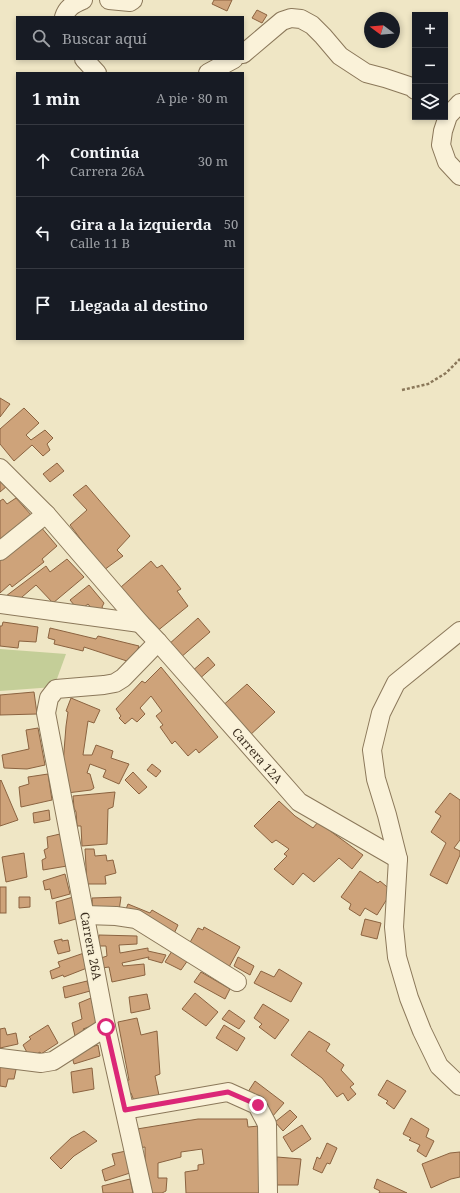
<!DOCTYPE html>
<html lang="es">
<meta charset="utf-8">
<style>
:root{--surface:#171b24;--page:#20242c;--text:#f1f3f6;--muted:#9ea1a6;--line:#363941}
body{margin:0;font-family:"Noto Serif",serif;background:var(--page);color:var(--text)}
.controls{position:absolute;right:12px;top:12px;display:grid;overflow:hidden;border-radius:0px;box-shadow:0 2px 6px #0003}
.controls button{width:36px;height:36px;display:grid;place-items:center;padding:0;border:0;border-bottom:1px solid var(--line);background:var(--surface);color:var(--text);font:20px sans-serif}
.compass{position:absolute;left:364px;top:12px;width:36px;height:36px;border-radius:50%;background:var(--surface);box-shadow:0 2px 6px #0003;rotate:286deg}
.stop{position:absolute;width:12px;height:12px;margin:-9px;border:3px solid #db2777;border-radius:50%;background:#fff}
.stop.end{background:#db2777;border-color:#fff;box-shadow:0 1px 4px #0008}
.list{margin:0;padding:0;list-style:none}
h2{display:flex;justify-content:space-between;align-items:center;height:52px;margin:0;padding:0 16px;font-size:17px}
h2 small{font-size:13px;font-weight:400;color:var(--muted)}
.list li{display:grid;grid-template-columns:26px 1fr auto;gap:12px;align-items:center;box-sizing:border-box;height:72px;padding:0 16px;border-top:1px solid var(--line)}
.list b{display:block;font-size:15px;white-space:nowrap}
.list p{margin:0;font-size:13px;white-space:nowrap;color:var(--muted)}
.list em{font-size:13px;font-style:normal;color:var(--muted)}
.icon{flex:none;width:22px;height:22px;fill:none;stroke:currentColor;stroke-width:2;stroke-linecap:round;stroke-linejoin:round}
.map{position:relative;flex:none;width:460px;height:1193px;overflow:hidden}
.search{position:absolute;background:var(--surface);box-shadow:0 2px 6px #0003;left:16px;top:16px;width:228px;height:44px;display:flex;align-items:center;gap:10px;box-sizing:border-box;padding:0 14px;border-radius:0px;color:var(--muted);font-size:15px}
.panel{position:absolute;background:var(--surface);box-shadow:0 2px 6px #0003;left:16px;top:72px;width:228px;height:268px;border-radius:0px}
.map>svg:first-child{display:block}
.green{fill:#c4ce98}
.building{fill:#cea37a;stroke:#8b6340}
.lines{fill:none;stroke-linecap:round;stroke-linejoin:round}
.minor-casing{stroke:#8b785a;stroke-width:20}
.path{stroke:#8b785a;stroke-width:2.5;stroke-dasharray:3 2;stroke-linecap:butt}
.minor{stroke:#faf2d9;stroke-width:18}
.route{stroke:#db2777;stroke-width:5}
.labels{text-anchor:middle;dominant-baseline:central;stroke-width:3;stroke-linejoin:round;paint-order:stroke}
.street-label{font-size:12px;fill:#3b2e1f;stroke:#f6efd5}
</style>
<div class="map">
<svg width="460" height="1193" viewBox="0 0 460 1193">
<rect width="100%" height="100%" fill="#efe6c5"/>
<!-- green -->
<path class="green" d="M0 649 66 654 54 687 0 691Z"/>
<!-- building -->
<g class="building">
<path d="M214 0H232L227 11 212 4Z"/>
<path d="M257 10 267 15 262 23 252 18Z"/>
<path d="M0 398 10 404 0 417Z"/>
<path d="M24 408 39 423 26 435 31 440 45 430 53 438 47 444 50 450 43 456 32 445 14 461 0 444V429Z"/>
<path d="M57 463 64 471 50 482 43 474Z"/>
<path d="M0 478 7 486 0 492Z"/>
<path d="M86 485 130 536 117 550 123 556 104 570 70 525 87 510 73 495Z"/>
<path d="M16 498 32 516 0 543V501L3 499 7 504Z"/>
<path d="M40 526 57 546 42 559 44 562 12 587 10 584 0 593V558Z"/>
<path d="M67 559 84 577 53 603 36 585 15 603 2 599 46 566 50 572Z"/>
<path d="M151 561 157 568 162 565 181 589 177 591 188 606 156 632 121 587Z"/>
<path d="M89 585 104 603 102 607 103 609 96 614 88 604 79 611 70 600Z"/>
<path d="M198 618 210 632 180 658 168 645Z"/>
<path d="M3 622 38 627 36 642 19 641 18 648 0 646V626H2Z"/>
<path d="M50 628 96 639 98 636 139 646 133 663 84 647 83 651 54 644 55 640 48 638Z"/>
<path d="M208 657 215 665 197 681 190 673Z"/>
<path d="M161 667 218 737 199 753 196 749 188 756 175 741 172 744 160 727 163 725 156 716 162 711 151 696 140 708 145 714 137 722 132 718 125 724 119 718 121 716 116 709 142 681 145 683Z"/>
<path d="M247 684 275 712 248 737 220 708Z"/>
<path d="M34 692 37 714 0 715V695Z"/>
<path d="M71 698 100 710 94 723 88 721 83 755H92L96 745 113 751 111 758 129 764 119 784 103 777 106 770 90 764 87 773 90 774 94 788 91 790 67 793 63 764 66 726 68 712 66 711Z"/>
<path d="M38 728 45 765 27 769 4 768 2 755 29 749 26 730Z"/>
<path d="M152 764 161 771 156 777 147 770Z"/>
<path d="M133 772 147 787 139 794 125 780Z"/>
<path d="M48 774 52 800 21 807 19 787 29 784 28 777Z"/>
<path d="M1 780 18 820 0 826V781Z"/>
<path d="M115 792 113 807 108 809 107 844 82 846 81 826H77L76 812 74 808 73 796Z"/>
<path d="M450 793 460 800V840L454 848 460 851V855L447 884 430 875 446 843 431 832 441 816 435 812Z"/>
<path d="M279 801 295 816 313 828 318 822 363 855 352 869 339 858 314 882 303 873 293 885 274 869 287 856 284 854 289 849 276 840 272 843 254 826Z"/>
<path d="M49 810 50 820 34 823 33 813Z"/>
<path d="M60 834 67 866 43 870 42 860 46 858 44 850 48 848 47 837Z"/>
<path d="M85 849H94L95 856 106 855 107 861 113 860 116 873 105 876 106 884H87Z"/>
<path d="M24 853 27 877 6 882 2 857Z"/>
<path d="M360 871 378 883 380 881 392 891 377 915 365 908 360 916 349 909 351 904 341 897Z"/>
<path d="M65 874 70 894 52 899 50 889 45 890 43 881Z"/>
<rect x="0" y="887" width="6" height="26"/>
<path d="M19 897H30V907L19 908Z"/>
<path d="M73 897 79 918 59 924 56 902Z"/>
<path d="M121 897 118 918 93 920 92 898Z"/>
<path d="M128 904 150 913 152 910 178 925 172 938 124 914Z"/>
<path d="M365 919 381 923 377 939 361 935Z"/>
<path d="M204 927 240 947 229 967 188 946 198 928 203 930Z"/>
<path d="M99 935 137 936V944L119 945 120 953 148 948V951L166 955 162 963 148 959 149 957 122 963 123 966 144 964 145 975 112 982 109 967 102 968 101 958 107 956 106 946H98Z"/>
<path d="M62 939V941L68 940 70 951 58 954 54 941Z"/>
<path d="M172 951 188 960 181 970 165 962Z"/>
<path d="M84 953 87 968 64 977 63 975 52 979 50 971 60 967 58 962Z"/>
<path d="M238 957 254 966 250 975 234 966Z"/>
<path d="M279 969 302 983 291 1002 254 983 261 971 274 977Z"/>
<path d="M201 972 230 989 225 999 194 982Z"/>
<path d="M87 981 90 991 65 998 63 987Z"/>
<path d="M195 993 218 1012 206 1026 182 1009Z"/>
<path d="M147 994 150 1009 131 1013 129 997Z"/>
<path d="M91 998 97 1024 83 1029 85 1032 75 1036 72 1023 82 1019 79 1003Z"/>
<path d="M263 1004 289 1020 275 1039 259 1027 262 1024 254 1018Z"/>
<path d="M229 1010 245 1021 239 1029 222 1019Z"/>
<path d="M137 1018 141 1035 157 1031 160 1074 155 1076 162 1110 139 1114 131 1093H128L126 1081 129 1080 118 1022Z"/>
<path d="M48 1025 58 1043 41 1054 40 1052 30 1058 23 1045 31 1039 29 1037Z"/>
<path d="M224 1025 245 1038 237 1051 216 1038Z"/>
<path d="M5 1028 7 1035 16 1033 18 1044 0 1048V1029Z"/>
<path d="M309 1031 330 1044 326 1051 344 1065 341 1070 354 1084 350 1087 356 1094 348 1101 343 1093 337 1097 322 1078 291 1055Z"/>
<path d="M98 1045 100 1056 74 1064 71 1053Z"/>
<path d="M0 1063 17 1065 14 1079H8L6 1087 0 1086Z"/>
<path d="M92 1068 94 1089 73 1093 71 1072Z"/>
<path d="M387 1080 406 1091 394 1109 386 1103 388 1101 378 1095Z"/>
<path d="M255 1081 284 1103 272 1117 244 1098Z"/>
<path d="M290 1110 297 1117 283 1131 275 1122Z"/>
<path d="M411 1118 429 1129 426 1137 434 1141 426 1157 417 1151 420 1145 409 1140 411 1138 403 1134Z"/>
<path d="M198 1119H247L248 1127 259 1126 262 1193H186L185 1172 198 1170V1165L204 1164 202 1149 181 1152V1157L158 1163V1178H167L166 1191 162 1193H149L145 1165V1147L139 1148 137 1129Z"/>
<path d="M302 1125 311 1139 292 1152 283 1137Z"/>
<path d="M84 1131 97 1141 74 1156 61 1169 50 1158 71 1138Z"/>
<path d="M327 1143 337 1148 330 1164 327 1163 322 1173 313 1169 317 1157 320 1159Z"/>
<path d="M126 1151 130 1173 105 1181 102 1170 115 1165 112 1154Z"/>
<path d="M460 1152V1177L451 1179 431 1188 422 1164 450 1153Z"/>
<path d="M277 1157 301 1159 298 1185H275Z"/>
<path d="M130 1179 133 1193H103L102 1186Z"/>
<path d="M377 1179 407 1193H379L380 1191 374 1188Z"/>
</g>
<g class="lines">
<!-- minor casing -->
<g class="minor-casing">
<g id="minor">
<path d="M109 0 130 2 133 0"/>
<path d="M64 17C67 7 74 4 83 0"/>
<path d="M243 54 282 21 291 18 301 19 312 25 323 36 340 56 366 73 385 78 412 87 415 90"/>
<path d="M84 59 97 73"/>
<path d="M208 73 234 59"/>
<path d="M460 103 448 116 443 131 441 145 447 162 460 176"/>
<path id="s1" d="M0 468 46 514 140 623 158 642 299 802 398 859"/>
<path d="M0 551 46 514"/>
<path d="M0 604 140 623"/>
<path d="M460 631 396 683 381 713 372 750 376 779 387 815 398 859 394 927 397 957 409 998 422 1031 439 1066 460 1086"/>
<path d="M85 915 116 916 136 919 237 982"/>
<path d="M0 1058 41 1063 53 1061 106 1027"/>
<path d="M125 1110 228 1092 257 1105 267 1124 268 1193"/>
<path d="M143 1193 106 1027 46 713 49 698 56 689 104 685 115 683 123 678 158 642"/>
</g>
</g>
<!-- path -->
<path class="path" d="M402 390 428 384 446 373 460 359"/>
<!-- minor -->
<use href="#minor" class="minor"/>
</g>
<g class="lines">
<!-- route -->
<path class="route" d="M106 1027 125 1110 228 1092 258 1105"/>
</g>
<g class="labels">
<!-- street labels -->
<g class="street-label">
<text stroke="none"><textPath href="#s1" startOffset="386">Carrera 12A</textPath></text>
<text transform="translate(91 946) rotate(79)">Carrera 26A</text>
</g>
</g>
</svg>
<div class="controls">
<button>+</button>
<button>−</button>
<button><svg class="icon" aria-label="layers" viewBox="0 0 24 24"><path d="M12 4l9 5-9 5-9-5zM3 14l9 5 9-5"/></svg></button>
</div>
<svg class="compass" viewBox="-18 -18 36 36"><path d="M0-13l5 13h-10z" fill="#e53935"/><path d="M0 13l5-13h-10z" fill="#9ea1a6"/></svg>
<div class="stop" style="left:106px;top:1027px"></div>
<div class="stop end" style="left:258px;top:1105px"></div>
<div class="search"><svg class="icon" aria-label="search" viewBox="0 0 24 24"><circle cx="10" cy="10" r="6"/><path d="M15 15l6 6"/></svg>Buscar aquí</div>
<section class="panel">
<h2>1 min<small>A pie · 80 m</small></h2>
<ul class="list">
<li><svg class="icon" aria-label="ahead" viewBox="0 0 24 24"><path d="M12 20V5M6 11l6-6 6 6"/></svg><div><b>Continúa</b><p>Carrera 26A</p></div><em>30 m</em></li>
<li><svg class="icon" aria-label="left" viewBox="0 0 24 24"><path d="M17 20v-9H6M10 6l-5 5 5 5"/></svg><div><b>Gira a la izquierda</b><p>Calle 11 B</p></div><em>50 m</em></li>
<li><svg class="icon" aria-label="arrive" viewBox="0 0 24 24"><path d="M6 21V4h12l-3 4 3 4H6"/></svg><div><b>Llegada al destino</b></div></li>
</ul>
</section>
</div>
